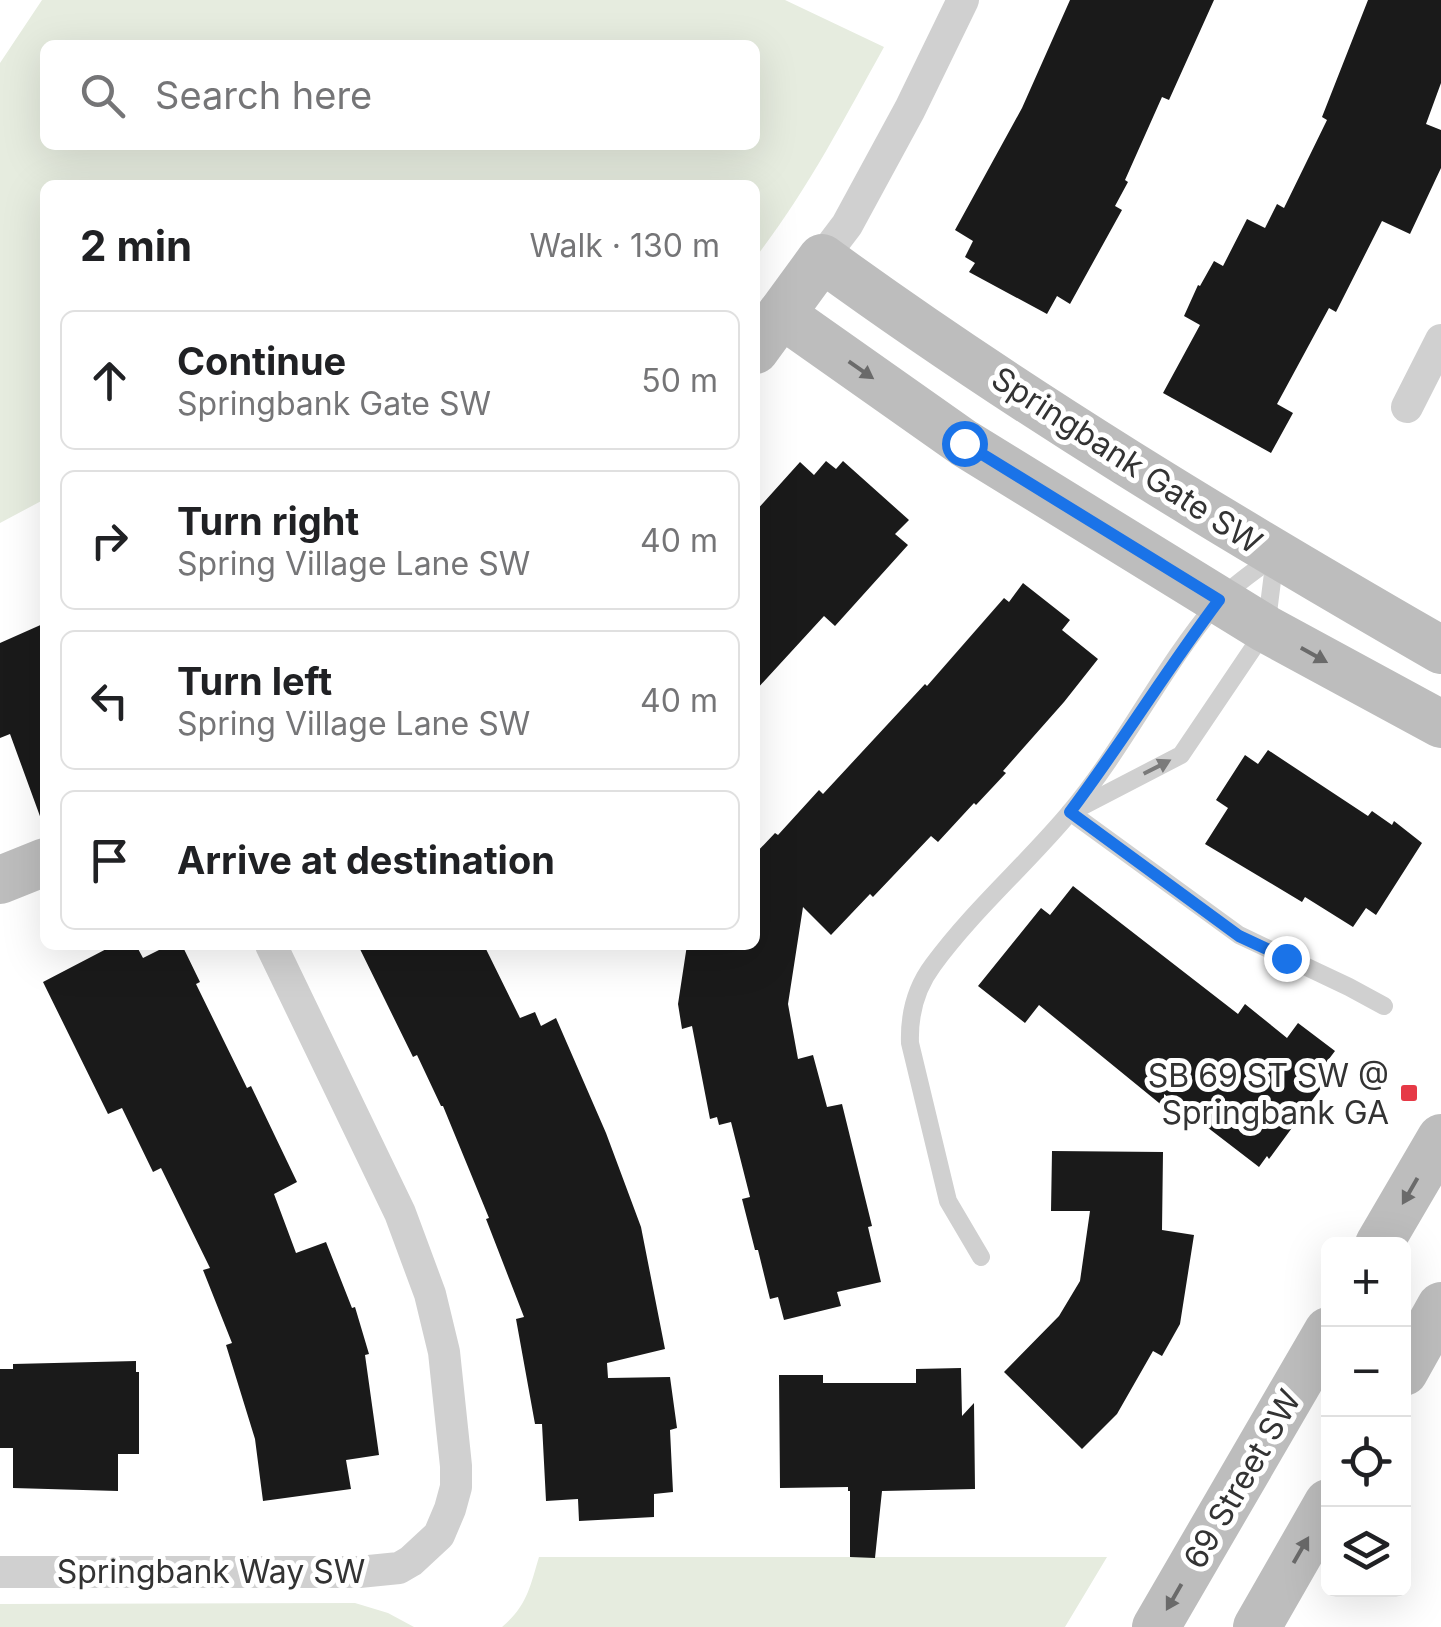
<!DOCTYPE html>
<meta charset="utf-8">
<style>
:root{--surface:#fff;--page:#f6f6f6;--text:#202124;--muted:#757577;--line:#e0e0e0}
body{margin:0;font-family:Inter,sans-serif;background:var(--page);color:var(--text)}
.controls{position:absolute;right:30px;bottom:30px;display:grid;overflow:hidden;border-radius:15px;box-shadow:0 10px 40px #0002}
.controls button{width:90px;height:90px;display:grid;place-items:center;padding:0;border:0;border-bottom:2px solid var(--line);background:var(--surface);color:var(--text);font:50px sans-serif}
.stop{position:absolute;width:30px;height:30px;margin:-22px;border:8px solid #1a73e8;border-radius:50%;background:#fff}
.stop.end{background:#1a73e8;border-color:#fff;box-shadow:0 2px 10px #0008}
.list{margin:0;padding:0;list-style:none}
h2{display:flex;justify-content:space-between;align-items:center;height:130px;margin:0;padding:0 40px;font-size:42px}
h2 small{font-size:32px;font-weight:400;color:var(--muted)}
.list li{display:grid;grid-template-columns:65px 1fr auto;gap:30px;align-items:center;box-sizing:border-box;height:140px;margin:0 20px 20px;padding:0 20px;border:2px solid var(--line);border-radius:15px}
.list b{display:block;font-size:38px;white-space:nowrap}
.list p{margin:0;font-size:32px;white-space:nowrap;color:var(--muted)}
.list em{font-size:32px;font-style:normal;color:var(--muted)}
.icon{flex:none;width:55px;height:55px;fill:none;stroke:currentColor;stroke-width:2;stroke-linecap:round;stroke-linejoin:round}
.map{position:relative;flex:none;width:1441px;height:1627px;overflow:hidden}
.search{position:absolute;background:var(--surface);box-shadow:0 10px 40px #0002;left:40px;top:40px;width:720px;height:110px;display:flex;align-items:center;gap:25px;box-sizing:border-box;padding:0 35px;border-radius:15px;color:var(--muted);font-size:38px}
.panel{position:absolute;background:var(--surface);box-shadow:0 10px 40px #0002;left:40px;top:180px;width:720px;height:770px;border-radius:15px}
.map>svg:first-child{display:block}
.green{fill:#e6ecdf;fill-rule:evenodd}
.building{fill:#1a1a1a}
.lines{fill:none;stroke-linecap:round;stroke-linejoin:round}
.lane{stroke:#d0d0d0;stroke-width:18}
.street{stroke:#d0d0d0;stroke-width:32}
.secondary{stroke:#bdbdbd;stroke-width:48}
.oneway{fill:#6a6a6a}
.oneway2{fill:#7a7a7a}
.route{stroke:#1a73e8;stroke-width:12}
.poi-dot{fill:#e63946;stroke:#fff;stroke-width:4}
.labels{text-anchor:middle;dominant-baseline:central;stroke-width:10;stroke-linejoin:round;paint-order:stroke}
.street-label{font-size:32px;fill:#333;stroke:#fff}
.poi-label{font-size:32px;fill:#333;stroke:#fff;text-anchor:end}
</style>
<div class="map">
<svg width="1441" height="1627" viewBox="0 0 1441 1627">
<rect width="100%" height="100%" fill="#fff"/>
<!-- green -->
<g class="green">
<path d="M42 0H785L884 47C844 119 806 193 755 258V185H45V499L0 523V63ZM45 45H755V145H45Z"/>
<path d="M539 1557H1107L1065 1627H502C527 1606 530 1587 539 1557Z"/>
<path d="M355 1603 388 1613 414 1627H0V1604Z"/>
</g>
<!-- building -->
<g class="building">
<path d="M1070 0H1214L1169 100 1162 97 1125 180 1128 182 1115 206 1122 210 1070 304 1057 296 1047 314 969 272 975 263 965 257 973 241 955 230 1022 108Z"/>
<path d="M1368 0H1441V83L1426 124 1441 130V168L1410 234 1382 221 1336 312 1329 308 1277 404 1293 413 1271 453 1163 393 1200 325 1184 316 1198 285 1200 286 1214 261 1223 266 1247 219 1265 228 1277 204 1284 208 1327 120 1322 117Z"/>
<path d="M826 461 836 469 843 461 909 520 895 534 908 545 835 626 824 616 755 691V512L800 462 814 475Z"/>
<path d="M1023 583 1070 620 1062 630 1098 659 1064 702 1003 771 1006 773 976 805 974 803 938 842 931 836 873 897 870 894 831 935 803 907 788 1004 798 1059 813 1055 827 1107 842 1104 872 1226 868 1227 881 1282 837 1292 841 1306 784 1320 778 1297 770 1299 758 1250H755L742 1199 750 1197 731 1122 719 1125 717 1117 710 1119 692 1026 682 1029 678 1004 687 945H755V854L775 833 778 835 819 790 823 794 925 684 927 686 1004 598 1009 602Z"/>
<path d="M45 623V818L41 819 10 734 0 738V643Z"/>
<path d="M1268 750 1368 816 1372 811 1392 825 1394 821 1422 843 1376 915 1366 908 1353 927 1305 897 1302 902 1205 844 1228 808 1216 800 1245 755 1258 764Z"/>
<path d="M1073 886 1238 1014 1245 1004 1287 1038 1298 1023 1335 1051 1313 1080 1322 1087 1269 1159 1267 1156 1259 1167 1164 1094V1107L1039 1005 1025 1023 978 986 1041 908 1050 915Z"/>
<path d="M114 945H136L143 958 169 945H182L200 982 196 984 247 1088 251 1086 297 1182 274 1194 296 1253 326 1242 352 1308 355 1307 369 1354 365 1355 379 1455 346 1460 351 1489 263 1501 255 1439 226 1345 232 1343 203 1270 210 1268 161 1168 153 1172 122 1108 108 1114 43 982Z"/>
<path d="M358 945H484L520 1018 535 1012 541 1026 556 1018 606 1133 641 1227 665 1349 607 1363 608 1378 670 1377 677 1428 670 1430 673 1492 654 1494V1517L579 1521 578 1499 546 1501 542 1424H535L516 1319 524 1317 486 1219 489 1218 443 1106H441L417 1055 413 1057Z"/>
<path d="M1052 1151 1163 1152 1162 1230 1194 1235 1180 1324 1162 1356 1153 1351 1117 1414 1082 1449 1004 1372 1059 1316 1080 1281 1090 1211H1051Z"/>
<path d="M136 1361V1372H139V1454H118V1491L13 1488V1448H0V1369H13V1364Z"/>
<path d="M961 1368 962 1416 974 1403 975 1489 882 1491 875 1558 850 1557V1491H848V1487L780 1488 779 1375H823V1383H916V1369Z"/>
</g>
<g class="lines">
<!-- lane -->
<g class="lane">
<path d="M1075 810 1181 755 1266 629 1275 557"/>
<path d="M1070 812 1239 935 1349 987 1384 1006"/>
<path d="M981 1257 948 1201 910 1043C909 1014 915 989 933 965 974 909 1027 864 1071 811 1125 746 1162 668 1216 604 1232 585 1256 571 1275 555"/>
</g>
<!-- street -->
<g class="street">
<path d="M822 258 847 225 910 109 963 0"/>
<path d="M1407 407 1441 340"/>
<path d="M0 1572H359L399 1568 411 1561 439 1535 450 1509 456 1487V1466L444 1352 430 1294 400 1213 271 945"/>
</g>
<!-- secondary -->
<g class="secondary">
<path d="M781 314 964 443 1266 629 1441 724"/>
<path d="M755 350 822 258C1020 402 1229 528 1441 650"/>
<path d="M0 880 45 862"/>
<path d="M1379 1244 1441 1138"/>
<path d="M1404 1372 1441 1306"/>
<path d="M1156 1627 1328 1331"/>
<path d="M1257 1627 1328 1503"/>
</g>
</g>
<!-- one-way arrows -->
<defs><path id="oneway-solid" d="M-6-.8H1V-3.2L6.5 0L1 3.2V.8H-6Z" transform="scale(2.5)"/></defs>
<g class="oneway">
<use href="#oneway-solid" transform="translate(861 370) rotate(35)"/>
<use href="#oneway-solid" transform="translate(1314 655) rotate(29)"/>
<use href="#oneway-solid" transform="translate(1410 1191) rotate(120)"/>
<use href="#oneway-solid" transform="translate(1301 1550) rotate(-60)"/>
<use href="#oneway-solid" transform="translate(1174 1597) rotate(120)"/>
</g>
<use class="oneway2" href="#oneway-solid" transform="translate(1157 767) rotate(-27)"/>
<g class="lines">
<!-- route -->
<path class="route" d="M964 443 1219 600C1167 669 1122 743 1070 812L1239 936 1286 958"/>
</g>
<!-- markers -->
<rect class="poi-dot" x="1399" y="1083" width="20" height="20" rx="5"/>
<g class="labels">
<!-- street labels -->
<g class="street-label">
<text transform="translate(1127 460) rotate(33)">Springbank Gate SW</text>
<text transform="translate(1242 1479) rotate(-60)">69 Street SW</text>
<text x="211" y="1571">Springbank Way SW</text>
</g>
<!-- poi labels -->
<g class="poi-label">
<text x="1389" y="1075">SB 69 ST SW @<tspan x="1389" dy="37">Springbank GA</tspan></text>
</g>
</g>
</svg>
<div class="controls">
<button>+</button>
<button>−</button>
<button><svg class="icon" aria-label="locate" viewBox="0 0 24 24"><circle cx="12" cy="12" r="6"/><path d="M12 2v4M12 18v4M2 12h4M18 12h4"/></svg></button>
<button><svg class="icon" aria-label="layers" viewBox="0 0 24 24"><path d="M12 4l9 5-9 5-9-5zM3 14l9 5 9-5"/></svg></button>
</div>
<div class="stop" style="left:964px;top:443px"></div>
<div class="stop end" style="left:1286px;top:958px"></div>
<div class="search"><svg class="icon" aria-label="search" viewBox="0 0 24 24"><circle cx="10" cy="10" r="6"/><path d="M15 15l6 6"/></svg>Search here</div>
<section class="panel">
<h2>2 min<small>Walk · 130 m</small></h2>
<ul class="list">
<li><svg class="icon" aria-label="ahead" viewBox="0 0 24 24"><path d="M12 20V5M6 11l6-6 6 6"/></svg><div><b>Continue</b><p>Springbank Gate SW</p></div><em>50 m</em></li>
<li><svg class="icon" aria-label="right" viewBox="0 0 24 24"><path d="M7 20v-9h11M14 6l5 5-5 5"/></svg><div><b>Turn right</b><p>Spring Village Lane SW</p></div><em>40 m</em></li>
<li><svg class="icon" aria-label="left" viewBox="0 0 24 24"><path d="M17 20v-9H6M10 6l-5 5 5 5"/></svg><div><b>Turn left</b><p>Spring Village Lane SW</p></div><em>40 m</em></li>
<li><svg class="icon" aria-label="arrive" viewBox="0 0 24 24"><path d="M6 21V4h12l-3 4 3 4H6"/></svg><div><b>Arrive at destination</b></div></li>
</ul>
</section>
</div>
